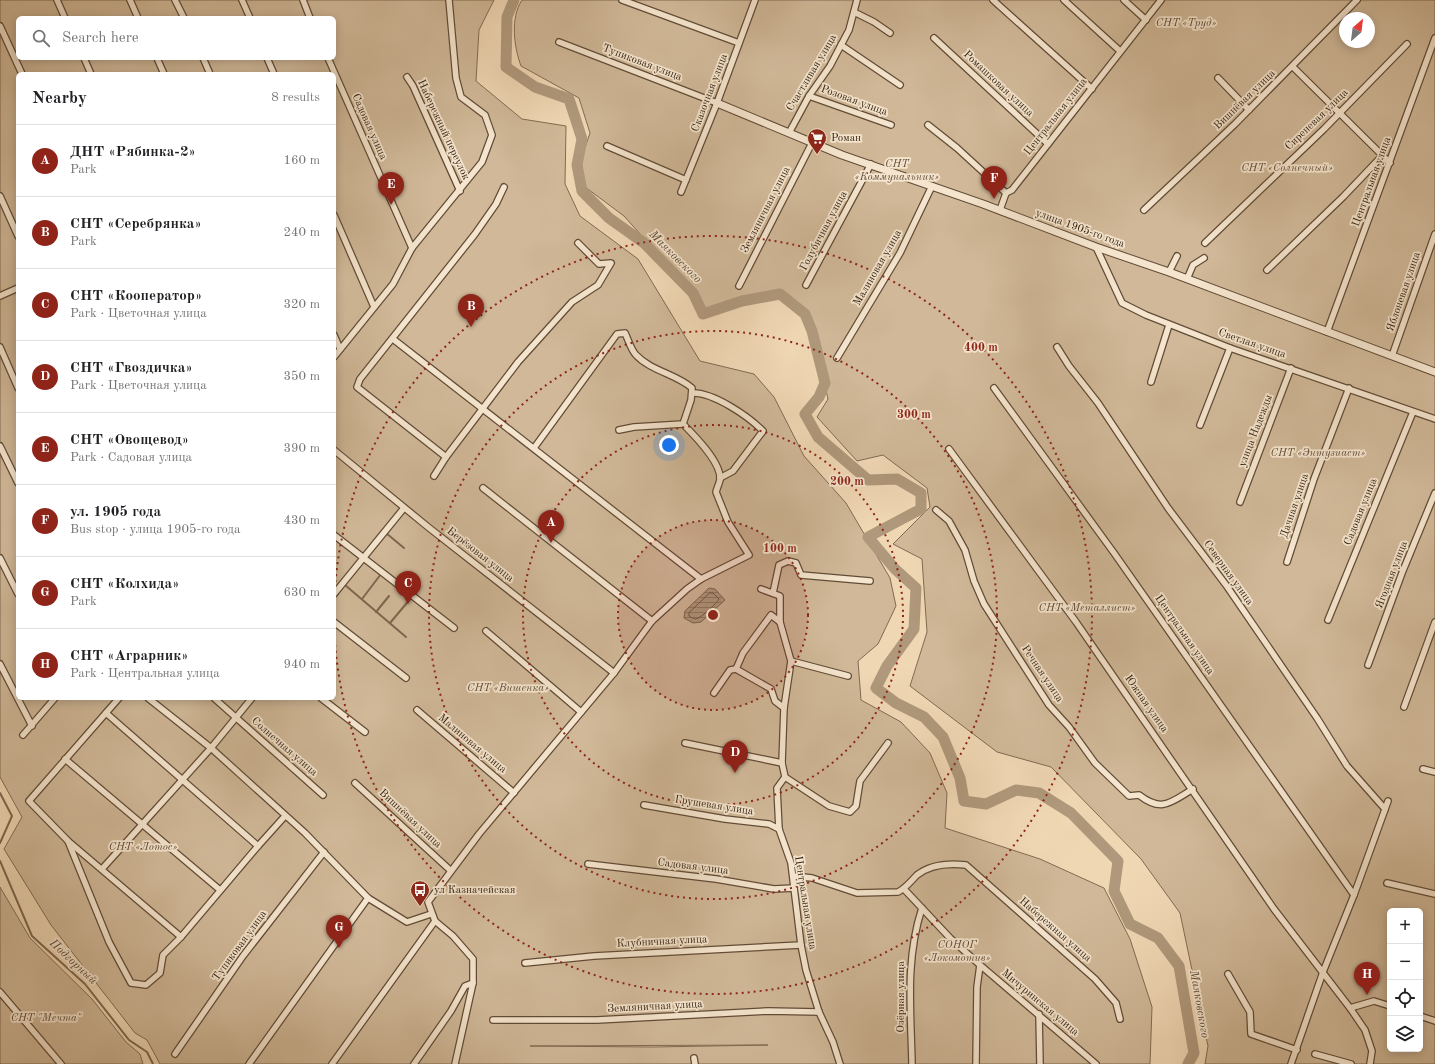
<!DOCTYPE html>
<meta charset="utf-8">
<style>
:root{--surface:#fff;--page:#f6f6f6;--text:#202124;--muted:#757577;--line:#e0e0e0;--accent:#8f2418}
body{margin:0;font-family:"Old Standard TT",serif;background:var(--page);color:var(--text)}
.controls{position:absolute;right:12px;bottom:12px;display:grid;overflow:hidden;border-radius:6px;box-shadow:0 2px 10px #0003}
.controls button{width:36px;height:36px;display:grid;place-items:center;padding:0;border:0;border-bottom:1px solid var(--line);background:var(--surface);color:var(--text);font:20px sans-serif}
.compass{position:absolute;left:1339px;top:12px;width:36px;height:36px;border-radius:50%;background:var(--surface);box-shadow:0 2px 10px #0003;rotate:28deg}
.you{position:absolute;left:669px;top:445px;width:14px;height:14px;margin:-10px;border:3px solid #fff;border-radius:50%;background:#1a73e8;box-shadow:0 0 0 6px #1a73e833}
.badge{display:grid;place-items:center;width:26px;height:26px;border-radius:50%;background:var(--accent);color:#fff;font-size:13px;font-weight:700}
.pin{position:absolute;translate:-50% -33px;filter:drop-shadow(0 1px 2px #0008)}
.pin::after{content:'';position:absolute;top:21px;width:14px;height:12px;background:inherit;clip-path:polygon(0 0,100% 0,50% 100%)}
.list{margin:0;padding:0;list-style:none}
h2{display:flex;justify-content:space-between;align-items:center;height:52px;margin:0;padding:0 16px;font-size:17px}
h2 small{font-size:13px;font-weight:400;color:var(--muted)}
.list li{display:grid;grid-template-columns:26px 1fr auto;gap:12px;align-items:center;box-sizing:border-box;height:72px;padding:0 16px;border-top:1px solid var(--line)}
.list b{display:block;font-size:15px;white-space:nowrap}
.list p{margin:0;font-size:13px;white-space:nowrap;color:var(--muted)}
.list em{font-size:13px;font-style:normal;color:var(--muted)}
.icon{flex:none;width:22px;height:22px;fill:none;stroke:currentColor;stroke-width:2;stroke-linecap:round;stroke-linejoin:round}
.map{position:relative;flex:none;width:1435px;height:1064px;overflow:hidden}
.search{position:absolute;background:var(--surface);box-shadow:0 2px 10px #0003;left:16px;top:16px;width:320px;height:44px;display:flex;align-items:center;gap:10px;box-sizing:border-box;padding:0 14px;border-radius:6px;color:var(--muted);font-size:15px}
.panel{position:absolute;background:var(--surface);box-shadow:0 2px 10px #0003;left:16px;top:72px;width:320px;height:628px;border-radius:6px}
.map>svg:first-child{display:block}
.green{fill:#d0b898;stroke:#806b52;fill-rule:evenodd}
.water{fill:url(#water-rules);stroke:#7d674f}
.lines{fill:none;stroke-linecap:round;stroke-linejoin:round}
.shore{stroke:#705b44;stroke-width:1}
.stream{stroke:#7d674f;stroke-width:2}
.river{stroke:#af987b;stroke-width:11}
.minor-casing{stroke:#614c37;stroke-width:8}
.tertiary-casing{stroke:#614c37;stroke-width:9}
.minor{stroke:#f5e5ce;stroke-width:5.5}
.tertiary{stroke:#f5e5ce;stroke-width:7}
.ring{fill:none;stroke:#8f2418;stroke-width:2;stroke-dasharray:2 4}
.labels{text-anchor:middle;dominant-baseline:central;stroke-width:3.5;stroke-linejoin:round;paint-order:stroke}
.park-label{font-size:11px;font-style:italic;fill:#614c37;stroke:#f5e5ce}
.street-label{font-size:11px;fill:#311e0d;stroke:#f5e5ce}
.poi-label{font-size:11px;fill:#311e0d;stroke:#f5e5ce;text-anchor:start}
.water-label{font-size:12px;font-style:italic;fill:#5d4934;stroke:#f5e5ce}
.centre{fill:#8f2418;stroke:#f5e5ce;stroke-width:2}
.ring-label{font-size:12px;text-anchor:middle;font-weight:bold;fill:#8f2418;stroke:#f5e5ce;stroke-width:3.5;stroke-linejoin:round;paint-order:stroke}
</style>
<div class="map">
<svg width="1435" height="1064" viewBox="0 0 1435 1064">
<defs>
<pattern id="water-rules" width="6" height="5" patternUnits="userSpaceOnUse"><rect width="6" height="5" fill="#af987b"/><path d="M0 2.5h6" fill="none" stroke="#8f7b63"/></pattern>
</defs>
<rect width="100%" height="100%" fill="#f0d7b4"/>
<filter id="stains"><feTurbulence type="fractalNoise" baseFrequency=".005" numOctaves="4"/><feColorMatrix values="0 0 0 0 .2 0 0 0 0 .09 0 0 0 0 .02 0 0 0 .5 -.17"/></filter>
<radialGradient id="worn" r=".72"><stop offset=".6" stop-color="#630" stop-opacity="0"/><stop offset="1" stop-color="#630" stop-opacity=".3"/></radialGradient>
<!-- green -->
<g class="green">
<path d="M0 0H494L479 30 476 81 522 119 566 126 565 184 580 216 638 259 700 361 754 374 774 397 804 456 846 503 890 578 896 606 878 644 858 661 861 700 901 722 930 753 947 793 945 828 1040 859 1104 888 1130 939 1152 1007 1150 1064H160L147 1040 135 1033 51 925 4 849 22 817 0 777ZM18 18H334V58H18ZM18 74H334V698H18ZM768 1045 653 1047 530 1046Z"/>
<path d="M522 0H1435V1064H1205L1208 1046 1180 913 1141 859 1051 767 997 752 910 686 927 632 922 559 893 544 930 507 927 488 883 455 857 461 817 417 828 399 812 331 804 314 780 294 703 314 692 292 624 216 585 187 581 159 590 133 579 98 521 66C514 47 510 18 522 0ZM1345 18H1369V42H1345ZM1390 911H1420V1049H1390Z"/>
<path d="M0 887 30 938 92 999 126 1042 140 1054 143 1064H0Z"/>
</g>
<!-- water -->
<path class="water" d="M709 588 715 589 725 600 701 622 693 623 684 618 685 611Z"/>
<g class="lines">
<!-- shore -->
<path class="shore" d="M710 593H713L719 599C718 602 702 617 698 618 695 620 692 618 689 616V613Z"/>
<!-- stream -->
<g class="stream">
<path d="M386 533 404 548"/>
<path d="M345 585 406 637"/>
<path d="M404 585 415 594"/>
<path d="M334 598 338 594"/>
<path d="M362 599 381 574"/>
<path d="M376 612 389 596"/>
<path d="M390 623 411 598"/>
<path d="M0 793 12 816 0 843"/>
<path d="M0 861 32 936 85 984 129 1040 147 1052 153 1064"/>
</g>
<!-- river -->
<path class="river" d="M514 0 507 17 506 67 535 87 569 99 582 139 577 165 582 191 609 218 644 243 693 293 703 314 742 301 780 294 805 314 812 331 825 383 819 397 805 414 818 437 868 480 897 479 921 493V509L868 537 895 569 916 588 914 629 887 666 876 688 896 703 924 717 943 737 960 778 964 801 986 804 1016 790 1039 793 1071 813 1118 861 1114 891 1130 924 1158 938 1179 966 1194 1053 1188 1064"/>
<!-- minor casing -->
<g class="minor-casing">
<g id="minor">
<path d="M57 0 65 18"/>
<path d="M130 0 138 18"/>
<path d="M175 0 184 18"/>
<path d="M242 0 250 18"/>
<path d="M303 0 310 18"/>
<path d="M622 0 739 43"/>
<path d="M993 0 1092 89"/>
<path d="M1064 0 1120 51"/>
<path d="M1124 0 1146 20"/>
<path d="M854 12 874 22 890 33"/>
<path d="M0 26 22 74"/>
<path d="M934 38 1048 144"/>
<path d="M559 42 717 103"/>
<path d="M841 45 900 85"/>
<path d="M84 58 91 74"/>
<path d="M157 58 164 74"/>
<path d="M203 58 210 74"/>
<path d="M267 58 274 74"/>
<path d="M328 58 412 248"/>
<path d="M1293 67 1390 163"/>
<path d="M407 77 413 86 460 191"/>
<path d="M1218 78 1249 110"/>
<path d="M809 96 891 125"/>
<path d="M928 125 957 148 1006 193"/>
<path d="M789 133 809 96 830 66 849 30 857 0"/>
<path d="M607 146 686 180"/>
<path d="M681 192 717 103 755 0"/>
<path d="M0 196 18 236"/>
<path d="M1000 210 1006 193 1012 190 1161 0"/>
<path d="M1144 210 1235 124 1357 0"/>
<path d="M334 215 374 307"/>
<path d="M1205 243 1324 129 1407 44"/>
<path d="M1096 247 1122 303 1146 315 1230 348 1435 419"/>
<path d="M1267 270 1343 197 1382 156"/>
<path d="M1169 272 1177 256"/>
<path d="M1187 279 1193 265 1204 258"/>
<path d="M806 285 871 164"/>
<path d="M739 286 812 143"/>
<path d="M0 296 18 288"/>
<path d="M1327 332 1435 38"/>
<path d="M334 335 340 349"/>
<path d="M393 339 701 579"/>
<path d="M0 347 18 388"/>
<path d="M1057 347 1069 366 1098 403 1168 508 1226 585 1317 718 1347 766 1385 809"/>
<path d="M1392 356 1435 234"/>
<path d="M334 357 393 284 412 248 482 162 492 135 485 115 461 97 456 78 449 0"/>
<path d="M837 358 900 253 932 186"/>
<path d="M1151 382 1169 325"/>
<path d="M994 388 1114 553 1354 895"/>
<path d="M692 393C713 392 748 416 763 431L733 471 720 478"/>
<path d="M1200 425 1230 348"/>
<path d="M0 446 18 483"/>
<path d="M534 448 617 334 625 333C628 339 631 350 636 355 651 371 676 374 692 388L691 400 683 424 634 427 619 430"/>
<path d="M949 449 1076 622 1274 909 1350 1008 1365 1030 1372 1051 1370 1064"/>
<path d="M334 450 428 527 614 673"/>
<path d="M446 457 357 387 360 379 475 234 496 204 504 187"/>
<path d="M434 476 446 457 518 362 572 302 598 285 611 263 599 264 578 243"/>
<path d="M483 488 652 621"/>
<path d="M1240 502 1291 368"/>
<path d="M936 510 949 521 965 550 974 581 984 604 1049 705 1069 727 1095 763 1129 796 1139 795C1162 813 1171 802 1193 789"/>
<path d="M334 535 454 628"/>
<path d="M0 558 18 594"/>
<path d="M1287 562 1314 479 1349 388"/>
<path d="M761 589 780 596V622L791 661 784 708 782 763 785 777 777 788 779 829 791 863 801 945 806 970 819 1012 833 1042 840 1064"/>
<path d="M773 593 779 565 788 561 796 563 801 575 870 581"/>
<path d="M334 594 404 508"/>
<path d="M1328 620 1413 412"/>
<path d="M334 622 406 678"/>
<path d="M780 622 771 615 743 653 736 669 771 689 775 701 784 708"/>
<path d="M486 631 581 712"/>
<path d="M791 661 848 676"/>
<path d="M0 664 32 726"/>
<path d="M1368 665 1402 573 1435 493"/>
<path d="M714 693 730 670 736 669"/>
<path d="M119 698 29 801 68 841 181 937"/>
<path d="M148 698 211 748 305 833 368 898 407 922 431 914"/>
<path d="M214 698 323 795"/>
<path d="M321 698 365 732"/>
<path d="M1404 707 1435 622"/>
<path d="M417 710 514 793"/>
<path d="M106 713 258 846 285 816"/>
<path d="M23 735 55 698"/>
<path d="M685 743 782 763"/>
<path d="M65 759 220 890"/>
<path d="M1423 769 1435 772"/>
<path d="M785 777 829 806 850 812 856 806 860 781 888 743"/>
<path d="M355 783 450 870"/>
<path d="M644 805 725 819 769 824 779 829"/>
<path d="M68 841 109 942 131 983 146 985 160 973 163 955 181 937 258 846"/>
<path d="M588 864 716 879 774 889 794 888"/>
<path d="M102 869 211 748 252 698"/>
<path d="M793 876 812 878 857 893 898 892C906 888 911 881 917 875 931 864 949 863 966 865L1095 979 1116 1003 1120 1019"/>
<path d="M1387 883 1435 894"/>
<path d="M904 889 950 938 980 965 1096 1064"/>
<path d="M525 963 594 956 801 945"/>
<path d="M1228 974 1250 1012 1251 1034 1297 1050"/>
<path d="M0 992 61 1064"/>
<path d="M1350 1008 1374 1001 1390 1006"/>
<path d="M1039 1014 1040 1064"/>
<path d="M1420 1016 1435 1021"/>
<path d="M493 1020H597L768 1011 819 1012"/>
<path d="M175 1054 243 956 324 852"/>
<path d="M1315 1054 1351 1064"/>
<path d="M694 1058 695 1064"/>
<path d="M249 1064 368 898"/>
<path d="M332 1064 435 921"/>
<path d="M414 1064 451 1011 465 986 473 983"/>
<path d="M455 1064 473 983V959L453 936 435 921 428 902 479 834 614 673 652 621 687 589 701 579 749 555 728 522 716 492C717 488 719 484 720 480 722 463 694 435 683 424"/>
<path d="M912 1064C911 1011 905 960 922 908"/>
<path d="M976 1064 977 987 980 965"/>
<path d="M1291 1064 1323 972 1354 895 1388 801"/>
</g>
</g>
<!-- tertiary casing -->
<g class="tertiary-casing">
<path id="tertiary" d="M717 103 842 155 983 204 1096 247 1169 272 1435 372"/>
</g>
<!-- minor -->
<use href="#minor" class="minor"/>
<!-- tertiary -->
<use href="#tertiary" class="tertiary"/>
</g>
<!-- distance rings -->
<circle cx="713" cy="615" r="95" fill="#8f2418" fill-opacity=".12"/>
<g class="ring">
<circle cx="713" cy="615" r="95"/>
<circle cx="713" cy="615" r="190"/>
<circle cx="713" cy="615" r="284"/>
<path d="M334 612A379 379 0 1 1 334 618"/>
</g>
<!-- icons -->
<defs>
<g id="supermarket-pin" transform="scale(1)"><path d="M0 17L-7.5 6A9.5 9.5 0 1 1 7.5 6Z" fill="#8f2418" stroke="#f5e5ce"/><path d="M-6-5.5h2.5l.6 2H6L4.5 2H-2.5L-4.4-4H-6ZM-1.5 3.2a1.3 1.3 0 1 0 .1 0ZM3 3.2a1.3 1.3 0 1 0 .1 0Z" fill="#fff"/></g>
<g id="bus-pin" transform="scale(1)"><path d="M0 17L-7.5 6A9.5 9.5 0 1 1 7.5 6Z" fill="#8f2418" stroke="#f5e5ce"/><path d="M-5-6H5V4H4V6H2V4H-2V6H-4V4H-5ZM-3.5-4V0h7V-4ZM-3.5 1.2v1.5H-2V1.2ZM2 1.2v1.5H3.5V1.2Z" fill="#fff"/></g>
</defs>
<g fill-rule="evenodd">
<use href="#supermarket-pin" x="817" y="138"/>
<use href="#bus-pin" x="420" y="890"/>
</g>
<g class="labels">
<!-- park labels -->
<g class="park-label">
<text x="1186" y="23">СНТ «Труд»</text>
<text x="897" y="164">СНТ<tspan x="897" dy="13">«Коммунальник»</tspan></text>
<text x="1287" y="168">СНТ «Солнечный»</text>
<text x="1318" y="453">СНТ «Энтузиаст»</text>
<text x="1087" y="608">СНТ «Металлист»</text>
<text x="508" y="688">СНТ «Вишенка»</text>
<text x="143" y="847">СНТ «Лотос»</text>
<text x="957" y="945">СОНОГ<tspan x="957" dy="13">«Локомотив»</tspan></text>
<text x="46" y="1018">СНТ "Мечта"</text>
</g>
<!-- street labels -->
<g class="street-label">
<text transform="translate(642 63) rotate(21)">Тупиковая улица</text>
<text transform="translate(812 73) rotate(-59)">Счастливая улица</text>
<text transform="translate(998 84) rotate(43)">Ромашковая улица</text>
<text transform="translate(710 93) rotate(-69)">Сказочная улица</text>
<text transform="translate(1245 100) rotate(-44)">Вишнёвая улица</text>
<text transform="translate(854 101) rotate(20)">Розовая улица</text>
<text transform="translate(1056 117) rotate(-52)">Центральная улица</text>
<text transform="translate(1317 120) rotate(-44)">Сиреневая улица</text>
<text transform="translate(369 127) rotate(66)">Садовая улица</text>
<text transform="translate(443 130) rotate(65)">Набережный переулок</text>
<text transform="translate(1372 182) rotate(-70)">Центральная улица</text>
<text transform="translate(766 210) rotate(-63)">Земляничная улица</text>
<text transform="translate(1080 229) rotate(20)">улица 1905-го года</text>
<text transform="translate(824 231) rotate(-62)">Голубичная улица</text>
<text transform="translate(878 268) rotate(-60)">Малиновая улица</text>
<text transform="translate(1404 292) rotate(-71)">Яблоневая улица</text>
<text transform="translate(1252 344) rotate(19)">Светлая улица</text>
<text transform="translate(1256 431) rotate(-69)">улица Надежды</text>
<text transform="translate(1295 506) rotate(-71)">Дачная улица</text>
<text transform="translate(1361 512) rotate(-68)">Садовая улица</text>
<text transform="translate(480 555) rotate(38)">Берёзовая улица</text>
<text transform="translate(1228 573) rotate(54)">Северная улица</text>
<text transform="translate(1392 575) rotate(-69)">Ягодная улица</text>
<text transform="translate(1184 635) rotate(55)">Центральная улица</text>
<text transform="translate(1042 674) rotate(56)">Речная улица</text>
<text transform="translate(1146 704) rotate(55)">Южная улица</text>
<text transform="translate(472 744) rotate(40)">Малиновая улица</text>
<text transform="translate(284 747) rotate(41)">Солнечная улица</text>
<text transform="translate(714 806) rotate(9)">Грушевая улица</text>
<text transform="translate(410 819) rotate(43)">Вишнёвая улица</text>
<text transform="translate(693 867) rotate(7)">Садовая улица</text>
<text transform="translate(805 903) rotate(81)">Центральная улица</text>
<text transform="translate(1055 930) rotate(41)">Набережная улица</text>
<text transform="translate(662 942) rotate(-3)">Клубничная улица</text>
<text transform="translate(240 946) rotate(-54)">Тупиковая улица</text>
<text transform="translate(901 997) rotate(-90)">Озёрная улица</text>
<text transform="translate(1040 1003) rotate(40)">Мичуринская улица</text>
<text transform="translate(655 1007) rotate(-3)">Земляничная улица</text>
</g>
<!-- poi labels -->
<g class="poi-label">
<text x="831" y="138">Роман</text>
<text x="434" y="890">ул Казначейская</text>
</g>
<!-- water labels -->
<g class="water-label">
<text transform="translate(675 257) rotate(45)">Маяковского</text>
<text transform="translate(73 962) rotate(43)">Подгорный</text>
<text transform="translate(1199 1004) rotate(80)">Маяковского</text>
</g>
</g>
<circle cx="713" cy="615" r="6" class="centre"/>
<g class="ring-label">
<text x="981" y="351">400 m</text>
<text x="914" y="418">300 m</text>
<text x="847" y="485">200 m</text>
<text x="780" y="552">100 m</text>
</g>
<rect width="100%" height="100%" filter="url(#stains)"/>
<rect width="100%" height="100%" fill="url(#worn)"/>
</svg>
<div class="controls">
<button>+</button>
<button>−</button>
<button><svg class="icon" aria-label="locate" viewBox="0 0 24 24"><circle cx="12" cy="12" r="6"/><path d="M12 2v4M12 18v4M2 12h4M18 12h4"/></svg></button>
<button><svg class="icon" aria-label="layers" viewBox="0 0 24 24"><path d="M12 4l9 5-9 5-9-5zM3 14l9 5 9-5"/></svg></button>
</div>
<svg class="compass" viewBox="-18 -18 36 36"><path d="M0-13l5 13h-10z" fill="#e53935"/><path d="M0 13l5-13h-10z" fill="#757577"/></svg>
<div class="you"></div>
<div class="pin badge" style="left:551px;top:543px">A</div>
<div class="pin badge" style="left:471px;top:327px">B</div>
<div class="pin badge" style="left:408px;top:604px">C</div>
<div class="pin badge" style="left:735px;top:773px">D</div>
<div class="pin badge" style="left:391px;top:205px">E</div>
<div class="pin badge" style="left:994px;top:199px">F</div>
<div class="pin badge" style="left:339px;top:948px">G</div>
<div class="pin badge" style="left:1367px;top:995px">H</div>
<div class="search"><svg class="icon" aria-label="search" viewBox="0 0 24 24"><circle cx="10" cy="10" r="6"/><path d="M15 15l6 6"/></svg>Search here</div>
<section class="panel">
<h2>Nearby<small>8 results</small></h2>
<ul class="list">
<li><span class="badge">A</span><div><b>ДНТ «Рябинка-2»</b><p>Park</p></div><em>160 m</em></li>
<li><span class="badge">B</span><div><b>СНТ «Серебрянка»</b><p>Park</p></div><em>240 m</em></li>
<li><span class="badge">C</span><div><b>СНТ «Кооператор»</b><p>Park · Цветочная улица</p></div><em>320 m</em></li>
<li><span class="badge">D</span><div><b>СНТ «Гвоздичка»</b><p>Park · Цветочная улица</p></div><em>350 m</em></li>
<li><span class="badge">E</span><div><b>СНТ «Овощевод»</b><p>Park · Садовая улица</p></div><em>390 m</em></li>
<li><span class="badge">F</span><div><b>ул. 1905 года</b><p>Bus stop · улица 1905-го года</p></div><em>430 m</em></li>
<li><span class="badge">G</span><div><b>СНТ «Колхида»</b><p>Park</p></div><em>630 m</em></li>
<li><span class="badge">H</span><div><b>СНТ «Аграрник»</b><p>Park · Центральная улица</p></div><em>940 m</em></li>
</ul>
</section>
</div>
